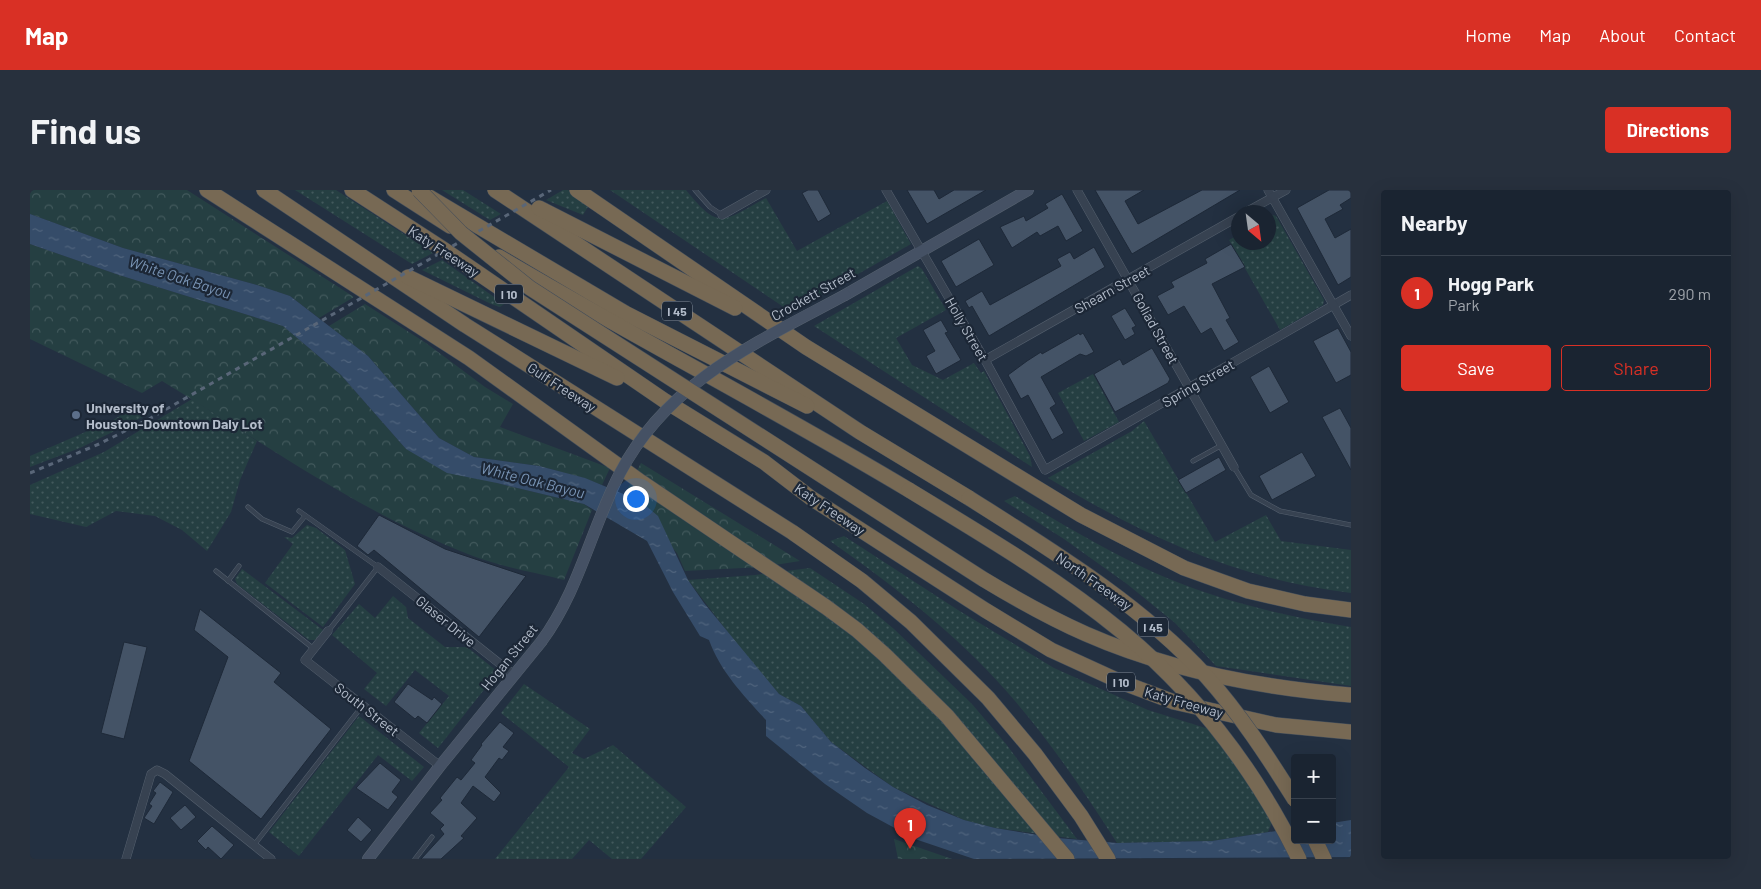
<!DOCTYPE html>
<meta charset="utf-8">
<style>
:root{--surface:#1a2431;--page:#27303d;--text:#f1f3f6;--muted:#9fa4ab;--line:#38414d;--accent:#d93025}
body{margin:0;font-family:Barlow,sans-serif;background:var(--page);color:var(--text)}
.controls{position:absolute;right:15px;bottom:15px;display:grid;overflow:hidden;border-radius:5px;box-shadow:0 5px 20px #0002}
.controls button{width:45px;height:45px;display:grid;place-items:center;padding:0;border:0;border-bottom:1px solid var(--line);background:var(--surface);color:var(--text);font:25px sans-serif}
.compass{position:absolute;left:1201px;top:15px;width:45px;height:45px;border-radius:50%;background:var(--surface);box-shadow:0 5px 20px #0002;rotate:151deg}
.you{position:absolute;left:605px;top:308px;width:18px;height:18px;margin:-12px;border:4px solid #fff;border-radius:50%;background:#1a73e8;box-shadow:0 0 0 8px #1a73e833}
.badge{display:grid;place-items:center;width:32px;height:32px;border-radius:50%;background:var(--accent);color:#fff;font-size:16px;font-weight:700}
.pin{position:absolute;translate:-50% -41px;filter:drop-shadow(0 1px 2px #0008)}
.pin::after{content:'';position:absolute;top:26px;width:18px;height:15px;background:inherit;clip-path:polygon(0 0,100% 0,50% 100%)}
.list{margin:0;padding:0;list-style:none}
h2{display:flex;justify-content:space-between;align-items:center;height:65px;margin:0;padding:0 20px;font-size:21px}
h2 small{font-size:16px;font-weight:400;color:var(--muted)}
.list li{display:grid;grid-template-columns:32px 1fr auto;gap:15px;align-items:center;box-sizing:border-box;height:75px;padding:0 20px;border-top:1px solid var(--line)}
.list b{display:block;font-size:19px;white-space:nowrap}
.list p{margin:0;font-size:16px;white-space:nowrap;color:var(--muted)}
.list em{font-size:16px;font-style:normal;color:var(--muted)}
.actions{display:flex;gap:10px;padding:15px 20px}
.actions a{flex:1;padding:11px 0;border:1px solid var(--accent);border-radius:5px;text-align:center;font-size:18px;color:var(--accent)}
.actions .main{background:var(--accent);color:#fff}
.map{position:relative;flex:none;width:1321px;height:669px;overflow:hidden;border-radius:5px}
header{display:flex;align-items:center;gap:30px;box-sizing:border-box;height:70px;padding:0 25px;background:var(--accent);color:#fff}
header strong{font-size:24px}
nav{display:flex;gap:28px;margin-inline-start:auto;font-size:18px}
.intro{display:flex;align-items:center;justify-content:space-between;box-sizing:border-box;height:120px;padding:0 30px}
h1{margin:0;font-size:35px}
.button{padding:12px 22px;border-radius:5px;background:var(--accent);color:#fff;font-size:18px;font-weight:700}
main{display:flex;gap:30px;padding:0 30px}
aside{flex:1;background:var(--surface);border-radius:5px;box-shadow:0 5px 20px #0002}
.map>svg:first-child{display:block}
.grass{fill:url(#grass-dots)}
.park{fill:url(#park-crowns)}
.water{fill:url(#water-ripples)}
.building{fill:#445366;stroke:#1e2938}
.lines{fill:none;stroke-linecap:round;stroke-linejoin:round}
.service-casing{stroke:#55606e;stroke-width:5}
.minor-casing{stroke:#55606e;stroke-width:9}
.secondary-casing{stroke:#55606e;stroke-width:12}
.motorway-casing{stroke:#424d5b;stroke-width:16}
.service{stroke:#374251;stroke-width:4}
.minor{stroke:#374251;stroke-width:8}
.secondary{stroke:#455164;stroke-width:11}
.motorway{stroke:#776954;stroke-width:15}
.rail{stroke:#596678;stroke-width:3;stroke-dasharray:5 5;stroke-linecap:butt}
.secondary-bridge-casing{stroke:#55606e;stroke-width:12;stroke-linecap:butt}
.motorway-bridge-casing{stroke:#424d5b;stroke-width:16;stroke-linecap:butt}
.secondary-bridge{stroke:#455164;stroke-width:11}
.motorway-bridge{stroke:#776954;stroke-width:15}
.service-dot{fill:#5c6f8a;stroke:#1c2736;stroke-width:2}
.labels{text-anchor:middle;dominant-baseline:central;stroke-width:4.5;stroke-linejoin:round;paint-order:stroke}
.shield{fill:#1c2736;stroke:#86909e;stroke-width:1}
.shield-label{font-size:12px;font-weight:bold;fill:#b4bdcb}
.street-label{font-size:14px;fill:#b4bdcb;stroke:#1c2736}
.poi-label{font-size:14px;font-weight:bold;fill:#b4bdcb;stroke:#1c2736;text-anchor:start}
.water-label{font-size:15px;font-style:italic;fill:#7994b5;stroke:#1c2736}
</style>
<header>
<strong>Map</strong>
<nav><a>Home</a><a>Map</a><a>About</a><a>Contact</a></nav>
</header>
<div class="intro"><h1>Find us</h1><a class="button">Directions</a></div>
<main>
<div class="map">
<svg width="1321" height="669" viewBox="0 0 1321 669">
<defs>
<pattern id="grass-dots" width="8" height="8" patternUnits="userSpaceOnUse" patternTransform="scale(1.25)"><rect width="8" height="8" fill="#253f42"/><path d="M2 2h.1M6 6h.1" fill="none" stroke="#42595c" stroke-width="1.8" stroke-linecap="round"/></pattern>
<pattern id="park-crowns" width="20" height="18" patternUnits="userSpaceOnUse" patternTransform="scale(1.25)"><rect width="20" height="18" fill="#253f42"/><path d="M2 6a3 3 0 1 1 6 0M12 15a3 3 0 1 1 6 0" fill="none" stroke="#42595c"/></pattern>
<pattern id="water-ripples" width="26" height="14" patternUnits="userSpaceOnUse" patternTransform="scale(1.25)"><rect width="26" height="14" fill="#354c69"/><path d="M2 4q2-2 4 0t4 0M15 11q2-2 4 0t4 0" fill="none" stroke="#50647d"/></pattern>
</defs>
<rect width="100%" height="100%" fill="#233041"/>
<!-- grass -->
<g class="grass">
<path d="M265 0H306L403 63 382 74Z"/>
<path d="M412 0H433L471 24 460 30Z"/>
<path d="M533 0H538L559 15 553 25 516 10Z"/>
<path d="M580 0H656C690 42 693 31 736 8L767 61 857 11 881 54 761 122Z"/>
<path d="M1243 25 1246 26 1294 110 1293 115 1250 140 1199 50 1208 45V52H1238L1239 28Z"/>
<path d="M412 70 474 114 470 117 461 114 392 80Z"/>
<path d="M888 76 892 79 916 120 866 148 882 175 913 190 944 173 951 183 954 181 1000 266 1002 277 784 136Z"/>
<path d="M1063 184 1089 232 1054 251 1028 203Z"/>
<path d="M162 209 227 251 210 290 201 322 177 361 152 340 125 326 86 321 56 337 0 324V295L74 262Z"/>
<path d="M107 216 119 224 50 258 0 277V266L83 230Z"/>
<path d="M1114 231 1185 352 1236 325 1251 351 1321 360V403C1205 389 1117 347 1018 288L1102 241Z"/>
<path d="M985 306C1030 333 1075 360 1123 382 1186 410 1253 426 1321 437V496L1186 476 1145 433 1097 394 1034 349 974 311Z"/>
<path d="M277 335 286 338 315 360 325 394 293 437 235 393 263 354 254 347 262 348Z"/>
<path d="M814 346 928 420 1024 478 1118 520 1182 540 1243 630 1238 642 1182 651 1087 653C1045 587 1000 522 944 467 899 423 850 386 800 351Z"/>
<path d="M780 378 834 414 864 439 942 514 976 554 1047 649 965 638 934 630 863 597 801 552 771 516 749 504 716 466 658 390 725 385Z"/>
<path d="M212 379 293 440 285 450H279L207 394 205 389Z"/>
<path d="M363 406 376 417 378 428 415 457H437L468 482 408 558 389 543 419 506 385 480 356 516 334 499 347 483 302 445 329 414 345 428Z"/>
<path d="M494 494 560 539 542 563 554 569 583 555 656 617 611 669H582L559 650 542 669H465L539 577 471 523Z"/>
<path d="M329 526 394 577 382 591 348 565 269 666 239 642Z"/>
</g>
<!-- park -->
<g class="park">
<path d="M0 0H157L324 107 289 128 260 106 227 95 93 58 0 24Z"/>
<path d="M0 54 89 85 253 136 311 185 376 259 467 293 554 314 562 320 534 390C504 382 472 377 443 366 330 323 234 253 132 191L112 203 0 149Z"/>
<path d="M335 114 396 153 455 197 483 214 470 237 580 278 572 295 554 288 509 276 444 267 409 248 338 166 299 136Z"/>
<path d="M611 273 770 371 732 377 655 381 647 363 595 304Z"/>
<path d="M864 649 922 669H868Z"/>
</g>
<!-- water -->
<path class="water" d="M0 24 93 58 227 95 260 106 338 166 409 248 444 267 509 276 555 288 610 311 628 326 658 390 674 413 749 504 771 516 801 552 835 578 863 597 897 615 934 630 965 638 1027 648 1087 653 1182 651 1265 638V650H1302V633L1321 630V667L944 669 885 649 837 623 795 594 736 546V530C714 506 690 481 679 450L670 446 643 402 617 351 554 314 467 293 417 283 376 259 311 185 253 136 89 85 0 54Z"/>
<!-- building -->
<g class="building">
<path d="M778 0H788L801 24 788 32 772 3Z"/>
<path d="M877 0H904L909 9 924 0H956L897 34Z"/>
<path d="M1065 0H1114L1095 11 1108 34 1172 0H1210L1102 64Z"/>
<path d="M1299 0H1321V8L1310 15 1313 19 1295 29 1305 48 1321 39V87L1308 95 1267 18Z"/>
<path d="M1032 4 1053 41 1036 51 1028 36 1010 46 1007 42 982 58 970 37 994 26 996 31 1018 18 1015 14Z"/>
<path d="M949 49 964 75 926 97 911 71Z"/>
<path d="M1201 54 1215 77 1182 94 1200 128 1196 130 1209 152 1194 161 1181 138 1171 144 1154 116 1138 125 1127 106 1144 97 1141 92 1177 73 1175 69Z"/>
<path d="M1064 57 1075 77 959 146 942 116 939 118 935 111 952 101 960 115 1031 76 1027 69 1040 62 1044 69Z"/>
<path d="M1095 118 1106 136 1102 138 1105 144 1095 150 1081 126Z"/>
<path d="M911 130 918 142 915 143 931 170 906 184 896 166 905 161 893 140Z"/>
<path d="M1308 138 1321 162V185L1306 193 1283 151Z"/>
<path d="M1049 143 1050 145 1053 143 1064 162 1056 166 1050 164 1011 187 1026 214 1020 218 1034 243 1022 250 998 205 991 209 978 185 997 171 1011 162 1012 164Z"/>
<path d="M1122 158 1140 189 1138 193 1085 222 1064 184 1090 169 1093 175Z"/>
<path d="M1239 176 1259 212 1240 223 1220 187Z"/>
<path d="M1310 218 1321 238V280L1292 227Z"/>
<path d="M1272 262 1286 286 1242 310 1229 286Z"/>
<path d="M1189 267 1196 280 1156 303 1148 290Z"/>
<path d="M349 325 415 359 496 386 449 447 344 360 338 365 327 356Z"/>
<path d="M170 419 251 483 244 492 301 539 231 629 159 571 198 467 164 440Z"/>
<path d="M94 452 117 457 94 549 71 543Z"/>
<path d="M378 494 402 510 404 507 412 514 397 533 388 526 385 529 364 512Z"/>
<path d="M470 532 484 543 473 557 479 561 472 570 469 568 455 587 471 603 464 612 443 596 431 613 447 628 431 646 434 648 411 669H391L414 644 410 639 414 635 400 623 412 610 410 608 427 587 431 590 445 573 441 570 452 555 451 554Z"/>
<path d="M350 573 371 590 362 602 368 607 358 620 326 598Z"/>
<path d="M130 592 143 602 124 634 114 628 122 616 119 614 126 603 123 601Z"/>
<path d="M155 615 166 627 151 640 140 628Z"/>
<path d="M328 627 342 640 331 652 317 640Z"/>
<path d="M182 636 204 655 191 669 178 657 176 660 167 651Z"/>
</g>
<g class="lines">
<!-- service casing -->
<g class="service-casing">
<g id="service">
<path d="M665 0 680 17 692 25"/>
<path d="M1163 271 1192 255"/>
<path d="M1204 277 1221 305 1250 321 1321 335"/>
<path d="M218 317 232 329 262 342 275 326"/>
<path d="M269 321 348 377 299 440"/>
<path d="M186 381 284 459"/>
<path d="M198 391 209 376"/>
<path d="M224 655 333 515"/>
<path d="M385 669 402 647"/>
</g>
</g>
<!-- minor casing -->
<g class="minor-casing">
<g id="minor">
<path d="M856 0 955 170 1015 280 1321 105"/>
<path d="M1047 0 1204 277"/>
<path d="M1238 0 1321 146"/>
<path d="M1216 22 1256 0"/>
<path d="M692 25 736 0"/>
<path d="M955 170 1208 27"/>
<path d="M348 377 484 485"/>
<path d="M298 441 275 470 410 576"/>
<path d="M96 669 121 584 127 580 135 584 241 669"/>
</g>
</g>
<!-- secondary casing -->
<g class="secondary-casing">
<g id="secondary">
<path d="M815 105 998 0"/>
<path d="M338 669 410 576 511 452"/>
</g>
</g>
<!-- motorway casing -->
<g class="motorway-casing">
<g id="motorway">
<path d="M177 0 439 168 611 292 796 417 827 440 855 465 917 526 1037 669"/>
<path d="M234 0 435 135 762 342 832 391 881 432 958 508 1005 564 1051 626 1078 669"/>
<path d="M322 0 413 59 635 211 734 272 781 308 955 420 1021 460 1091 492 1144 512 1246 535 1321 542"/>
<path d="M364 0 420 36"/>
<path d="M465 0 830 242 939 308"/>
<path d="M547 0 776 157 1051 325 1154 378 1218 401 1275 414 1321 420"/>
<path d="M399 7 595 123 777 216"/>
<path d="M509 18 705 118"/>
<path d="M469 67C604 147 744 219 879 300"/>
<path d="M378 87 587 188"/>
<path d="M1285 650 1294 669"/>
</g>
</g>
<!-- service -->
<use href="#service" class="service"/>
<!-- minor -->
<use href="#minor" class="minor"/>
<!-- secondary -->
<use href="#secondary" class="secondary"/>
<!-- motorway -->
<use href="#motorway" class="motorway"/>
<!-- rail -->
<path class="rail" d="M0 283 69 254 119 229 521 0"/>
<!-- secondary-bridge casing -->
<g class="secondary-bridge-casing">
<path id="secondary-bridge" d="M511 452C549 401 561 339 590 283 638 191 728 152 815 105"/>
</g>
<!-- motorway-bridge casing -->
<g class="motorway-bridge-casing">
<g id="motorway-bridge">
<path d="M389 0 431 43 500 98 953 389C986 409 1020 428 1056 444 1138 480 1232 498 1321 505"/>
<path d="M879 300C951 344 1025 387 1091 441 1166 503 1226 581 1269 669"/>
<path d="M939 308C1021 360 1110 414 1176 486 1210 524 1238 567 1265 610"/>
</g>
</g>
<!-- secondary-bridge -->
<use href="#secondary-bridge" class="secondary-bridge"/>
<!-- motorway-bridge -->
<use href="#motorway-bridge" class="motorway-bridge"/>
</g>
<!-- markers -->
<circle class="service-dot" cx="46" cy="225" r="5"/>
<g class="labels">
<!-- shield labels -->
<g class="shield">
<rect x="465" y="94.5" width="28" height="19" rx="4"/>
<rect x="632" y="111.5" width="30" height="19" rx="4"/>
<rect x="1108" y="427.5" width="30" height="19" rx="4"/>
<rect x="1077" y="482.5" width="28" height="19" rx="4"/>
</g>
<g class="shield-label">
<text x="479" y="104">I 10</text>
<text x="647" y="121">I 45</text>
<text x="1123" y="437">I 45</text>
<text x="1091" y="492">I 10</text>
</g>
<!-- street labels -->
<g class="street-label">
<text transform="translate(414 61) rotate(33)">Katy Freeway</text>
<text transform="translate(1082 99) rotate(-29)">Shearn Street</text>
<text transform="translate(783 104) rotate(-29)">Crockett Street</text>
<text transform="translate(1126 138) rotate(61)">Goliad Street</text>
<text transform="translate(937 139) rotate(60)">Holly Street</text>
<text transform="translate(1168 193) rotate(-30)">Spring Street</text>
<text transform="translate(532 197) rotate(33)">Gulf Freeway</text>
<text transform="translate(800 319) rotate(34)">Katy Freeway</text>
<text transform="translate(1064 391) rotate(35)">North Freeway</text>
<text transform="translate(416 431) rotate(39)">Glaser Drive</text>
<text transform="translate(479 467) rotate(-51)">Hogan Street</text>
<text transform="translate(1154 512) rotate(16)">Katy Freeway</text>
<text transform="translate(337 519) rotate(38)">South Street</text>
</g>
<!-- poi labels -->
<g class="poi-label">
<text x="56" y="217">University of<tspan x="56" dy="16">Houston-Downtown Daly Lot</tspan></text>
</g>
<!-- water labels -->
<g class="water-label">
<text transform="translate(150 87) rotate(18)">White Oak Bayou</text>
<text transform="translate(503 290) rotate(14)">White Oak Bayou</text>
</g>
</g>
</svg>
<div class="controls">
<button>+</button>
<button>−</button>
</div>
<svg class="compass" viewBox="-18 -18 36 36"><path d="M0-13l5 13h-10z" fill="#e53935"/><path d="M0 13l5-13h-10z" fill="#9fa4ab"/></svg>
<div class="you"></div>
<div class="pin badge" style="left:880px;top:659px">1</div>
</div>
<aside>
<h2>Nearby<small></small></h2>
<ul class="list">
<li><span class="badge">1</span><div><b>Hogg Park</b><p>Park</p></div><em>290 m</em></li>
</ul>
<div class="actions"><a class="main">Save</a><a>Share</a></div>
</aside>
</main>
